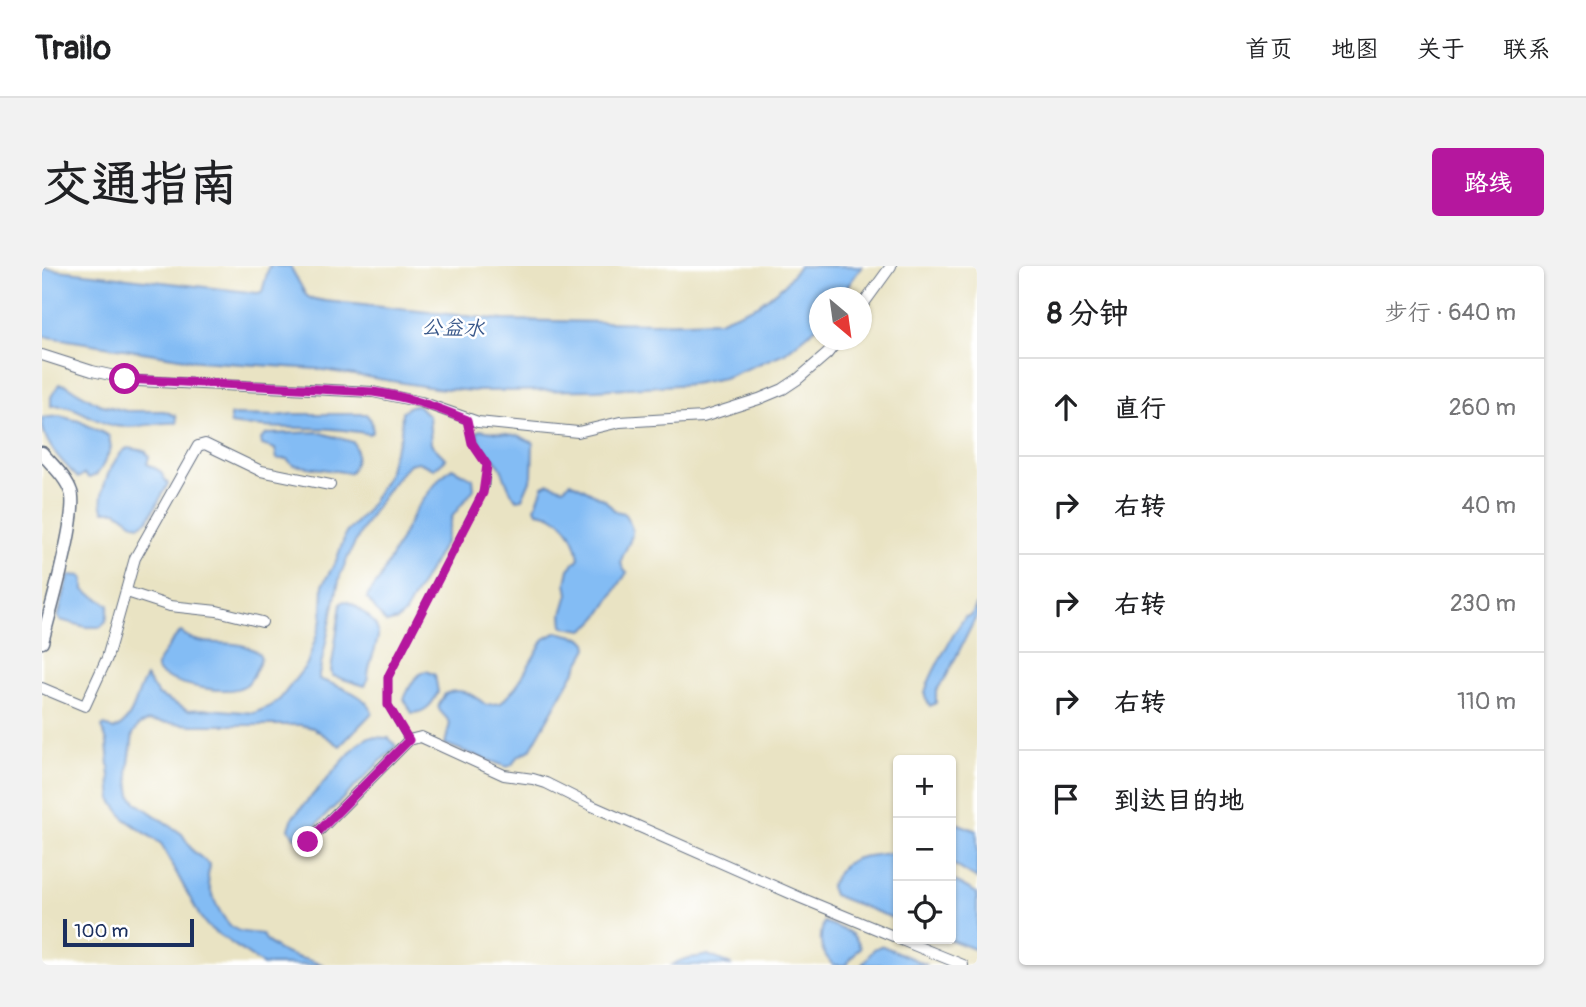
<!DOCTYPE html>
<html lang="zh">
<meta charset="utf-8">
<style>
:root{--surface:#fff;--page:#f2f2f2;--text:#202124;--muted:#757577;--line:#e0e0e0;--accent:#b5179e}
body{margin:0;font-family:Pangolin,"LXGW WenKai TC",sans-serif;background:var(--page);color:var(--text)}
.controls{position:absolute;right:21px;bottom:21px;display:grid;overflow:hidden;border-radius:7px;box-shadow:0 2px 5px #0004}
.controls button{width:63px;height:63px;display:grid;place-items:center;padding:0;border:0;border-bottom:2px solid var(--line);background:var(--surface);color:var(--text);font:35px sans-serif}
.compass{position:absolute;left:767px;top:21px;width:63px;height:63px;border-radius:50%;background:var(--surface);box-shadow:0 2px 5px #0004;rotate:151deg}
.scale{position:absolute;left:21px;bottom:18px;width:131px;box-sizing:border-box;padding-left:7px;border:4px solid #1b2f5e;border-top:0;font-size:19px;line-height:24px;white-space:nowrap;color:#1b2f5e;-webkit-text-stroke:5px #fff;paint-order:stroke}
.stop{position:absolute;width:21px;height:21px;margin:-16px;border:5px solid #b5179e;border-radius:50%;background:#fff}
.stop.end{background:#b5179e;border-color:#fff;box-shadow:0 2px 7px #0008}
.list{margin:0;padding:0;list-style:none}
h2{display:flex;justify-content:space-between;align-items:center;height:91px;margin:0;padding:0 28px;font-size:30px}
h2 small{font-size:23px;font-weight:400;color:var(--muted)}
.list li{display:grid;grid-template-columns:46px 1fr auto;gap:21px;align-items:center;box-sizing:border-box;height:98px;padding:0 28px;border-top:2px solid var(--line)}
.list b{display:block;font-size:26px;white-space:nowrap}
.list em{font-size:23px;font-style:normal;color:var(--muted)}
.icon{flex:none;width:38px;height:38px;fill:none;stroke:currentColor;stroke-width:2;stroke-linecap:round;stroke-linejoin:round}
.map{position:relative;flex:none;width:935px;height:699px;overflow:hidden;border-radius:7px}
header{display:flex;align-items:center;gap:42px;box-sizing:border-box;height:98px;padding:0 35px;background:var(--surface);border-bottom:2px solid var(--line)}
header strong{font-size:33px}
nav{display:flex;gap:38px;margin-inline-start:auto;font-size:24px}
.intro{display:flex;align-items:center;justify-content:space-between;box-sizing:border-box;height:168px;padding:0 42px}
h1{margin:0;font-size:49px}
.button{padding:18px 32px;border-radius:7px;background:var(--accent);color:#fff;font-size:24px;font-weight:700}
main{display:flex;gap:42px;padding:0 42px}
aside{flex:1;background:var(--surface);border-radius:7px;box-shadow:0 2px 5px #0004}
.map>svg:first-child{display:block}
.water{fill:#83bcf4;stroke:#4f76a9;stroke-width:2}
.lines{fill:none;stroke-linecap:round;stroke-linejoin:round}
.service-casing{stroke:#636e81;stroke-width:7}
.minor-casing{stroke:#636e81;stroke-width:12}
.tertiary-casing{stroke:#636e81;stroke-width:15}
.service{stroke:#fff;stroke-width:4.5}
.minor{stroke:#fff;stroke-width:10}
.tertiary{stroke:#fff;stroke-width:12}
.route{stroke:#b5179e;stroke-width:9}
.labels{text-anchor:middle;dominant-baseline:central;stroke-width:5;stroke-linejoin:round;paint-order:stroke}
.water-label{font-size:21px;font-style:italic;fill:#3a598b;stroke:#fff}
</style>
<header>
<strong>Trailo</strong>
<nav><a>首页</a><a>地图</a><a>关于</a><a>联系</a></nav>
</header>
<div class="intro"><h1>交通指南</h1><a class="button">路线</a></div>
<main>
<div class="map">
<svg width="935" height="699" viewBox="0 0 935 699">
<rect width="100%" height="100%" fill="#fff"/>
<filter id="ink" filterUnits="userSpaceOnUse"><feTurbulence type="fractalNoise" baseFrequency=".0143" numOctaves="2"/><feDisplacementMap in="SourceGraphic" scale="14" xChannelSelector="R" yChannelSelector="G"/><feConvolveMatrix kernelMatrix="1 2 1 2 8 2 1 2 1" color-interpolation-filters="sRGB"/></filter>
<filter id="wash" filterUnits="userSpaceOnUse"><feTurbulence type="fractalNoise" baseFrequency=".00686" numOctaves="4" result="noise"/><feDisplacementMap in="SourceGraphic" scale="28" xChannelSelector="R" yChannelSelector="G"/><feGaussianBlur stdDeviation="1.57" result="paint"/><feColorMatrix in="noise" values="0 0 0 0 0 0 0 0 0 0 0 0 0 0 0 0 0 1.4 0 .05"/><feComposite in="paint" operator="in"/></filter>
<g filter="url(#wash)">
<rect width="100%" height="100%" fill="#e9e3c3"/>
<!-- water -->
<g class="water">
<path d="M227 0H248L264 29 268 32 283 35 461 54 611 57 677 55 716 39 742 19 757 0H820L798 31 778 32 777 59 743 87 682 112 651 118 553 124 433 125 393 122 275 103 156 95 0 70V2L215 27 220 26Z"/>
<path d="M17 118 24 119 57 138 84 145H122L134 150 135 157C114 155 94 164 73 160 50 156 33 136 9 140V131Z"/>
<path d="M376 139 387 150 389 178 404 193 392 203 376 196 367 198C340 227 312 273 298 310L277 409V413C293 419 327 429 330 447L298 480 271 462 259 459H151L106 455 97 459 91 468 86 505 89 530 95 537 140 568 150 584 168 599C168 603 166 606 166 610 166 625 180 655 193 663 202 668 210 666 220 668 233 690 260 691 282 699H221L166 661 157 649 119 578 83 553 70 535 65 476 60 461 63 459 71 464C94 455 93 427 104 411L116 429 146 444 167 443 212 447 229 440 238 433 265 398 280 353 281 318 294 295 304 267 324 246 346 209 350 191 359 169 360 146 368 140Z"/>
<path d="M251 148H324L329 154 331 166 327 168C281 158 234 165 188 158V149L233 150Z"/>
<path d="M17 150 37 155 67 170 69 182 59 203 54 209 47 212 42 208 36 212C20 195 0 178 0 152Z"/>
<path d="M438 164 478 170 491 177 490 210 480 233 475 234C465 225 464 210 457 199 451 188 435 179 435 167Z"/>
<path d="M276 166 311 176C317 185 314 199 308 207L251 199 245 193H235L233 183 220 179 219 173 225 168Z"/>
<path d="M86 182 103 185 107 191 105 198 118 205 126 218 106 254 98 259 93 258 75 245H62C53 232 71 188 86 182Z"/>
<path d="M410 202 431 213 432 223 410 251 403 276 363 347 356 354 344 357 325 332 326 329 338 313 374 243 398 212Z"/>
<path d="M529 216 563 234 573 245 582 247C585 252 589 258 590 264 592 280 569 293 585 307 570 326 563 350 541 364L521 361 520 348 526 328 524 317 527 303 537 292C534 269 520 248 495 246L493 242 501 220 507 217 521 222Z"/>
<path d="M27 309 40 310 42 314V324L67 339 64 355 59 361H44L18 354 16 351Z"/>
<path d="M302 335C310 336 315 341 321 346 346 365 334 374 328 399 325 407 327 414 323 420L291 410 289 405 299 338Z"/>
<path d="M935 338V349L904 411 894 425V437L888 440C887 438 883 433 883 430 881 419 915 362 923 351L929 350Z"/>
<path d="M139 366C163 386 192 369 215 386 221 390 218 395 216 400 212 407 210 414 204 419 186 431 138 419 120 409 116 406 114 405 115 399 117 393 133 369 139 366Z"/>
<path d="M515 366 540 372 545 377 546 382 488 484 475 491 470 499 465 501 403 478 408 457C399 442 390 447 403 428 418 420 432 429 444 439L459 437 474 421 502 373Z"/>
<path d="M385 405 393 409 396 426C391 437 384 447 370 447L362 433C368 421 371 409 385 405Z"/>
<path d="M327 471 347 472 354 480 258 575 253 572 247 563 251 551 315 479Z"/>
<path d="M909 555 935 565V613L909 597Z"/>
<path d="M848 587H856V654L791 629 788 620C805 588 815 592 848 587Z"/>
<path d="M909 613 935 627V684L906 673H909Z"/>
<path d="M782 656C797 662 815 665 818 682L804 699H791C778 685 776 673 782 656Z"/>
<path d="M838 680H841L885 699H820L832 683Z"/>
<path d="M666 689 690 699H630C642 691 653 692 666 689Z"/>
</g>
</g>
<g filter="url(#ink)">
<g class="lines">
<!-- service casing -->
<g class="service-casing">
<path id="service" d="M366 474 346 439V411L444 220 445 199 430 177 425 154"/>
</g>
<!-- minor casing -->
<g class="minor-casing">
<g id="minor">
<path d="M820 40 849 0"/>
<path d="M0 89 50 105 96 115 331 126 379 136 436 156 536 166 578 156 661 151 717 133 741 123 756 113 785 88 796 74"/>
<path d="M85 326 128 340 175 345 220 356"/>
<path d="M0 422 43 440 65 392 93 292 156 180 163 178 219 205 288 219"/>
<path d="M266 576 367 474 379 471 462 509 491 513 504 517 548 539 759 632 856 672"/>
<path d="M857 673 921 699"/>
</g>
</g>
<!-- tertiary casing -->
<g class="tertiary-casing">
<path id="tertiary" d="M0 187C10 199 24 211 29 226 37 247 7 349 0 376"/>
</g>
<!-- service -->
<use href="#service" class="service"/>
<!-- minor -->
<use href="#minor" class="minor"/>
<!-- tertiary -->
<use href="#tertiary" class="tertiary"/>
</g>
</g>
<g class="lines" filter="url(#ink)">
<!-- route -->
<path class="route" d="M83 113 331 126C364 130 394 141 425 154L430 177 445 199 441 227 346 411V439L367 474 266 576"/>
</g>
<g class="labels">
<!-- water labels -->
<g class="water-label">
<text transform="translate(411 62) rotate(2)">公益水</text>
</g>
</g>
</svg>
<div class="controls">
<button>+</button>
<button>−</button>
<button><svg class="icon" aria-label="locate" viewBox="0 0 24 24"><circle cx="12" cy="12" r="6"/><path d="M12 2v4M12 18v4M2 12h4M18 12h4"/></svg></button>
</div>
<svg class="compass" viewBox="-18 -18 36 36"><path d="M0-13l5 13h-10z" fill="#e53935"/><path d="M0 13l5-13h-10z" fill="#757577"/></svg>
<div class="scale">100 m</div>
<div class="stop" style="left:83px;top:113px"></div>
<div class="stop end" style="left:266px;top:576px"></div>
</div>
<aside>
<h2>8 分钟<small>步行 · 640 m</small></h2>
<ul class="list">
<li><svg class="icon" aria-label="ahead" viewBox="0 0 24 24"><path d="M12 20V5M6 11l6-6 6 6"/></svg><div><b>直行</b></div><em>260 m</em></li>
<li><svg class="icon" aria-label="right" viewBox="0 0 24 24"><path d="M7 20v-9h11M14 6l5 5-5 5"/></svg><div><b>右转</b></div><em>40 m</em></li>
<li><svg class="icon" aria-label="right" viewBox="0 0 24 24"><path d="M7 20v-9h11M14 6l5 5-5 5"/></svg><div><b>右转</b></div><em>230 m</em></li>
<li><svg class="icon" aria-label="right" viewBox="0 0 24 24"><path d="M7 20v-9h11M14 6l5 5-5 5"/></svg><div><b>右转</b></div><em>110 m</em></li>
<li><svg class="icon" aria-label="arrive" viewBox="0 0 24 24"><path d="M6 21V4h12l-3 4 3 4H6"/></svg><div><b>到达目的地</b></div></li>
</ul>
</aside>
</main>
